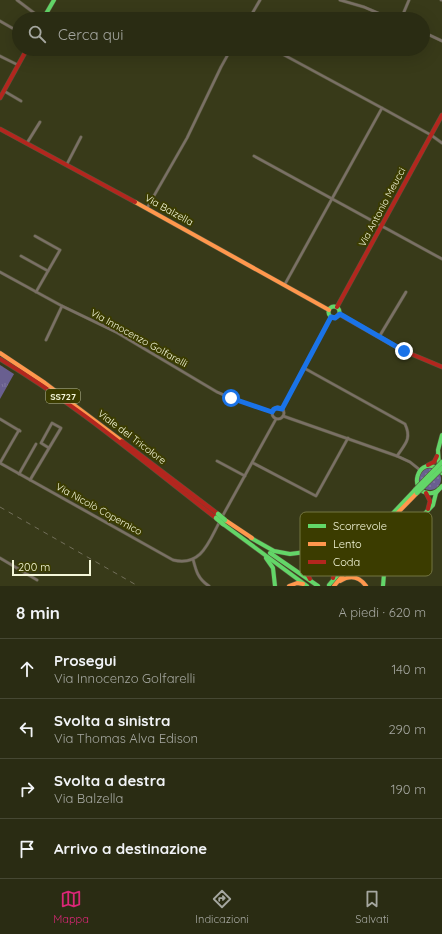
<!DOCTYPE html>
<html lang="it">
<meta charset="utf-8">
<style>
:root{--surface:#2a2c13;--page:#32341c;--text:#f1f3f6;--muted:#a5a7a0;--line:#464833;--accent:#db2777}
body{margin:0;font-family:Quicksand,sans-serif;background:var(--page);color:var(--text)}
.scale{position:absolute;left:12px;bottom:10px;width:79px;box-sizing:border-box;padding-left:4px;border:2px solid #f5f8da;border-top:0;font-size:11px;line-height:14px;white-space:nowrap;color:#f5f8da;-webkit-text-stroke:3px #3b3c00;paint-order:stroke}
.stop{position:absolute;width:12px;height:12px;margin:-9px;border:3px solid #1a73e8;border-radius:50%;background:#fff}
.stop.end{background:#1a73e8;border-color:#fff;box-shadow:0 1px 4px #0008}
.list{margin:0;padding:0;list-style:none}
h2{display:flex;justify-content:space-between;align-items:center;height:52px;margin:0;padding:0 16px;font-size:17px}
h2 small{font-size:13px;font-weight:400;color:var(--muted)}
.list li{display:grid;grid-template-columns:26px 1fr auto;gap:12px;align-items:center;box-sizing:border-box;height:60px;padding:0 16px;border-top:1px solid var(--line)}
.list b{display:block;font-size:15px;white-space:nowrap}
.list p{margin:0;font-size:13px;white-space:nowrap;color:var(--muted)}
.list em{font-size:13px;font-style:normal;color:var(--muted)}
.icon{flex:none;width:22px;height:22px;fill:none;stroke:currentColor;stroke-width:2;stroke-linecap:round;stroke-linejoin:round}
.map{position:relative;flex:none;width:442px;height:586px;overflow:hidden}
.search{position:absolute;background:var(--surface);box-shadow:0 4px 16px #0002;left:12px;right:12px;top:12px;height:44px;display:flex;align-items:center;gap:10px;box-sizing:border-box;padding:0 14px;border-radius:22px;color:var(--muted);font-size:15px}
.sheet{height:292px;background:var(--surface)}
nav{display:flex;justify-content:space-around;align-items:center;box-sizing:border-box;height:56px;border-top:1px solid var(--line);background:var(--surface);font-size:11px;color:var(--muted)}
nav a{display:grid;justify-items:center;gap:2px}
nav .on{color:var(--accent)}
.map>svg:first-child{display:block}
.grass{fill:url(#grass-dots)}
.park{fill:url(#park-tufts)}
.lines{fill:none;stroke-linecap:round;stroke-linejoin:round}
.street-casing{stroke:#54563a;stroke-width:3.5}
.fast-casing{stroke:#54563a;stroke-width:5}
.slow-casing{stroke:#54563a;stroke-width:5}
.jam-casing{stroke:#54563a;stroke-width:5}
.street{stroke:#7a7065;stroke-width:2.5}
.fast{stroke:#63d668;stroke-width:4}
.slow{stroke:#ff974d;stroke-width:4}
.jam{stroke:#b3261e;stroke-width:4}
.rail{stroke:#726f5a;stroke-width:1;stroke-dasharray:5 5;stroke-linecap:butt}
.fast-bridge-casing{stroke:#54563a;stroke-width:5.5;stroke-linecap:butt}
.fast-bridge{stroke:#63d668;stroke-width:4.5}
.route{stroke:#1a73e8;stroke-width:5}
.labels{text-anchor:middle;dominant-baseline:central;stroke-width:4;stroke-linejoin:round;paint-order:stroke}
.shield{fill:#3b3c00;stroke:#bdc099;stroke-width:1}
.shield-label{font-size:9px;font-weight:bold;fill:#f5f8da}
.street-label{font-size:10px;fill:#f5f8da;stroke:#3b3c00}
.key{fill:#3b3c00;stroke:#737441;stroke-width:1}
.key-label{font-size:11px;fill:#f5f8da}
</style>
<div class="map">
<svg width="442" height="586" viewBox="0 0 442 586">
<defs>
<pattern id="grass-dots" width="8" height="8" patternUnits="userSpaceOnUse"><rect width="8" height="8" fill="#695f90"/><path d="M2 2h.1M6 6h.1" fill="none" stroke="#7f779f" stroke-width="1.8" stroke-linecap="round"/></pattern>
<pattern id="park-tufts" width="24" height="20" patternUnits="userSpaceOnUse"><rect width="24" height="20" fill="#695f90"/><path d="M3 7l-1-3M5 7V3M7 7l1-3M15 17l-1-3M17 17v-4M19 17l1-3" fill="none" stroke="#7f779f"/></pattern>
</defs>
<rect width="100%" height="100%" fill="#383a19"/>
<!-- grass -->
<circle class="grass" cx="430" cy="479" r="11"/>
<!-- park -->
<path class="park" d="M0 365 14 374 0 399Z"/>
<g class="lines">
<!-- street casing -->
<g class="street-casing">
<g id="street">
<path d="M17 0 42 19"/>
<path d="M340 0 364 7 392 19"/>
<path d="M441 0H442"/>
<path d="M249 19 260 0"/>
<path d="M401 19 409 0"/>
<path d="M0 21 19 32"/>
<path d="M423 32 442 41"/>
<path d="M273 49 382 108 431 135 442 143"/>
<path d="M0 56 18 65"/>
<path d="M4 91 21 101"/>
<path d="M27 143 40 122"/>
<path d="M254 156 442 259"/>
<path d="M67 164 81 137"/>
<path d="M147 208 187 138 221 67 231 49"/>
<path d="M35 236 60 250 36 292"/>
<path d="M21 256 48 271"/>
<path d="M0 272 62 306 116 332 217 392 231 398 272 412"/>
<path d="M285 284 382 108"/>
<path d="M379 337 406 292"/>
<path d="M46 340 62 306"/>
<path d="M304 368 405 424C412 439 405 444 397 456"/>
<circle cx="278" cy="413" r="6"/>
<path d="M282 409 331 317"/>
<path d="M283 416 397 456 410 462 420 470"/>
<path d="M0 419 20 431"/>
<path d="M217 461 245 476"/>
<path d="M0 463 173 560C202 567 209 541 220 521"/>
<path d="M0 463 19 430"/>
<path d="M253 463 316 496 348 438"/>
<path d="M19 474 36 444"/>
<path d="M30 480 61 428 52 423 41 443 49 448"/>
<path d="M222 517 276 419"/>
<path d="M0 558 37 580"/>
<path d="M193 559C196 571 198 579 209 586"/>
</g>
</g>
<!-- fast casing -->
<g class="fast-casing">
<g id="fast">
<path d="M43 19 54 0"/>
<circle cx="334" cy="312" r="5.5"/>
<path d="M439 466 438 450 442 435"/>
<path d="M442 473C440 471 437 468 435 467 418 459 408 490 428 493 434 494 439 490 442 486"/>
<path d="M223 524 307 586"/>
<path d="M376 531 415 490"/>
<path d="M251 538 274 551 290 554 352 546 363 542 377 530"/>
<path d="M270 553 318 586"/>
<path d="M266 558 273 568 275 586"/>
<path d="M329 585 367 541"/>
<path d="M383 586 384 574 390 562 415 524 433 505 436 493 439 489"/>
</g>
</g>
<!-- slow casing -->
<g class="slow-casing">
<g id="slow">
<path d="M135 202 329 310"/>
<path d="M0 353 45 383 122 441"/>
<path d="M225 520 252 538"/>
<path d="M340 581C350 575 359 576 366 586"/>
<path d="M289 586 297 583 303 584"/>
<path d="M334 586 379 532 417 493"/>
</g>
</g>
<!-- jam casing -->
<g class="jam-casing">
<g id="jam">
<path d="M0 98 27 49"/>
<path d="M0 129 135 202"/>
<path d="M337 307 442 115"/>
<path d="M339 314 404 351 442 367"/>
<path d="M0 359C76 404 146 464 216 518"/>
<path d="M122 441 218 514"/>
<path d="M428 465 434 462 437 456"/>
<path d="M426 493 430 501 428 509"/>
<path d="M310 579C309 577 306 573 306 570 304 554 336 551 335 569 335 572 334 575 333 578"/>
</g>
</g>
<!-- street -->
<use href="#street" class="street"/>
<!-- fast -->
<use href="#fast" class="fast"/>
<!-- slow -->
<use href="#slow" class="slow"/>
<!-- jam -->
<use href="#jam" class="jam"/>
<!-- rail -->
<path class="rail" d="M0 507 138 586"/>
<!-- fast-bridge casing -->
<g class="fast-bridge-casing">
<g id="fast-bridge">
<path d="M415 490 442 462"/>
<path d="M417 493 442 468"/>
<path d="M218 514 225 520"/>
<path d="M216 518 223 524"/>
</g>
</g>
<!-- fast-bridge -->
<use href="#fast-bridge" class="fast-bridge"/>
</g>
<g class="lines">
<!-- route -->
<path class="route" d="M231 398 272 412 274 409 277 408 282 409 331 317 335 318 340 314 404 351"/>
</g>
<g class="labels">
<!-- shield labels -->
<rect class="shield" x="46" y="389" width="34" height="14" rx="3"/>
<g class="shield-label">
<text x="63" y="396">SS727</text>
</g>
<!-- street labels -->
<g class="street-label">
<text transform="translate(382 207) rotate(-62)">Via Antonio Meucci</text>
<text transform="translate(169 210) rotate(29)">Via Balzella</text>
<text transform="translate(139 338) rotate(29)">Via Innocenzo Golfarelli</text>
<text transform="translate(132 437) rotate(37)">Viale del Tricolore</text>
<text transform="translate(99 509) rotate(29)">Via Nicolò Copernico</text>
</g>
</g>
<!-- legend -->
<rect x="300" y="512" width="132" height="64" rx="6" class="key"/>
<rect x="308" y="524" width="18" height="4" fill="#63d668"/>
<rect x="308" y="542" width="18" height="4" fill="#ff974d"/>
<rect x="308" y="560" width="18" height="4" fill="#b3261e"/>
<g class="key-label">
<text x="333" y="530">Scorrevole</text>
<text x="333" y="548">Lento</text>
<text x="333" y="566">Coda</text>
</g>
</svg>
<div class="scale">200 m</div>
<div class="stop" style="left:231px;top:398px"></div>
<div class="stop end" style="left:404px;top:351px"></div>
<div class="search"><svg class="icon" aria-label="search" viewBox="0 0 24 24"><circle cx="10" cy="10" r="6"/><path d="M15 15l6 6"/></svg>Cerca qui</div>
</div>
<section class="sheet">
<h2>8 min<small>A piedi · 620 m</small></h2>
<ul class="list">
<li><svg class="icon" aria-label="ahead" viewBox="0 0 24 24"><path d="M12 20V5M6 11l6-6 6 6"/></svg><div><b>Prosegui</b><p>Via Innocenzo Golfarelli</p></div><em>140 m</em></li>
<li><svg class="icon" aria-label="left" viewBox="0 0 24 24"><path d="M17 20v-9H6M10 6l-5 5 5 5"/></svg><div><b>Svolta a sinistra</b><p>Via Thomas Alva Edison</p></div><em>290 m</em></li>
<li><svg class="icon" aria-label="right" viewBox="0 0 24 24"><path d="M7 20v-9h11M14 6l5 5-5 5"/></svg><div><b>Svolta a destra</b><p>Via Balzella</p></div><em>190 m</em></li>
<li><svg class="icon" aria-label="arrive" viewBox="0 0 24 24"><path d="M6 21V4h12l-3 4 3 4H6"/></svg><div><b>Arrivo a destinazione</b></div></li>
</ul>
</section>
<nav>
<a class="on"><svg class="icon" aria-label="map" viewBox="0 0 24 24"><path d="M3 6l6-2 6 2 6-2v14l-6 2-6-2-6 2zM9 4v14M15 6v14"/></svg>Mappa</a>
<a><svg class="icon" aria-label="directions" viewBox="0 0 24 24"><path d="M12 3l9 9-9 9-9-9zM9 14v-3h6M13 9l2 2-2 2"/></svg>Indicazioni</a>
<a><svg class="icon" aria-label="saved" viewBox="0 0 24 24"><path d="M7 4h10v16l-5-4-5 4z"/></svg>Salvati</a>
</nav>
